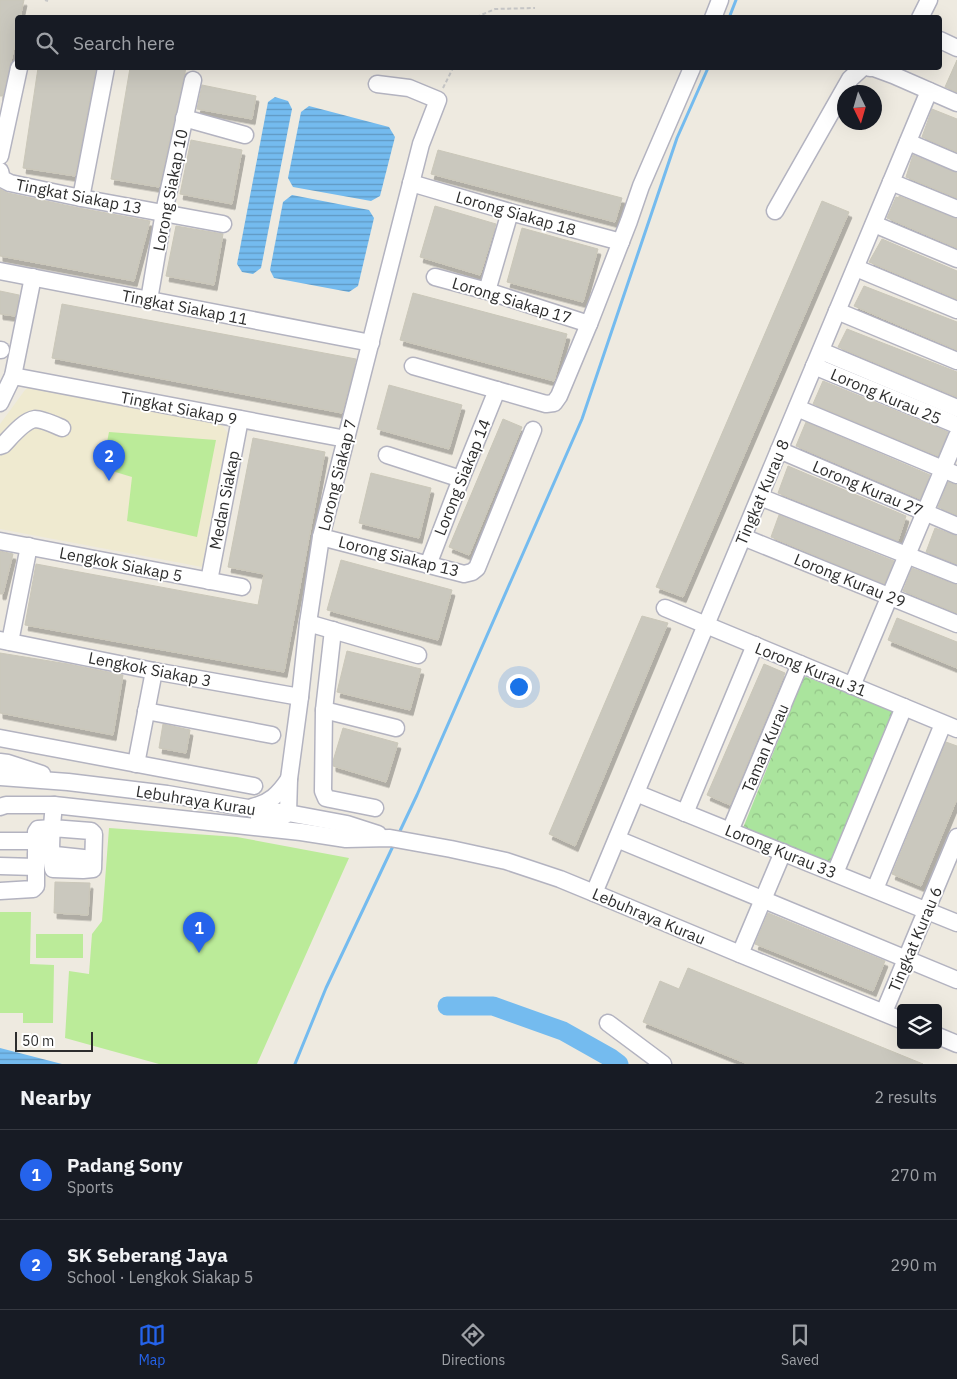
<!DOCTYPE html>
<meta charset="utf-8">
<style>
:root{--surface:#171b24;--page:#242831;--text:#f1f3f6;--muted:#9ea1a6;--line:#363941;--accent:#2563eb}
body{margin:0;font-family:"IBM Plex Sans",sans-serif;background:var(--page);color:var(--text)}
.controls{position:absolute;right:15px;bottom:15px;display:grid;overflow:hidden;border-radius:5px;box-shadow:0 5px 20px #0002}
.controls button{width:45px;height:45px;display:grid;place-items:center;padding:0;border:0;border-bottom:1px solid var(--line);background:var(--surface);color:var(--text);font:25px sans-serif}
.compass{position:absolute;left:837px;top:85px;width:45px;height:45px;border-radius:50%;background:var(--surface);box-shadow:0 5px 20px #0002;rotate:175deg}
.scale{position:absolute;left:15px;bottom:12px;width:78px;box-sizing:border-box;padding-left:5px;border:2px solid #2d2d2d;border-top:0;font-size:14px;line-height:18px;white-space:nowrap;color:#2d2d2d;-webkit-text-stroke:4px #fff;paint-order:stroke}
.you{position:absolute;left:518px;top:686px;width:18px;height:18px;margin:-12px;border:4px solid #fff;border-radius:50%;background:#1a73e8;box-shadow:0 0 0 8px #1a73e833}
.badge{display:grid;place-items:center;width:32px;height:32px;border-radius:50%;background:var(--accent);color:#fff;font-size:16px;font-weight:700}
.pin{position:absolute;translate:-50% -41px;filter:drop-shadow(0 1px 2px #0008)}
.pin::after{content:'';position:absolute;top:26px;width:18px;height:15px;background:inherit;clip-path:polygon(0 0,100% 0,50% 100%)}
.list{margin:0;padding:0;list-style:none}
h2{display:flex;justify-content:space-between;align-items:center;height:65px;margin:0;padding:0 20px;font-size:21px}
h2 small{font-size:16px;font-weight:400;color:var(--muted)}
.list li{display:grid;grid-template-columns:32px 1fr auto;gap:15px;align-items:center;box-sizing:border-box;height:90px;padding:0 20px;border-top:1px solid var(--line)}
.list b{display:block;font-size:19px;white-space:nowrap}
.list p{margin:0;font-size:16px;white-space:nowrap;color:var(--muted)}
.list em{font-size:16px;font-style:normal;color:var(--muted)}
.icon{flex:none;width:28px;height:28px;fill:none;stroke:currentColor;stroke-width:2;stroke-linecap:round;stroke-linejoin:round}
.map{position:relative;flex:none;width:957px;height:1064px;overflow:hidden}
.search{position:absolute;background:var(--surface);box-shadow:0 5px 20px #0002;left:15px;right:15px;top:15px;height:55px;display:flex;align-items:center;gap:12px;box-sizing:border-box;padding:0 18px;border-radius:5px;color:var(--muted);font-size:19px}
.sheet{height:245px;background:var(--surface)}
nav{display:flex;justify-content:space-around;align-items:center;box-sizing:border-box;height:70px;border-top:1px solid var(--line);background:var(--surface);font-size:14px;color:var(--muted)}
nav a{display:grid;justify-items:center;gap:2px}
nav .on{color:var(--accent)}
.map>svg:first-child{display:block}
.education{fill:#efead0}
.park{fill:url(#park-crowns)}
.pitch{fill:#bbeb99}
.water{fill:url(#water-rules)}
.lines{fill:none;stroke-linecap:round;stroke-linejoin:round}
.stream{stroke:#74bbef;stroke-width:3}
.river{stroke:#74bbef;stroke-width:19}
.building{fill:#cac8be;stroke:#cac7b9;filter:url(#shadow)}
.minor-casing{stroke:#b3b3c0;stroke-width:19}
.path{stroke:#c8c8c8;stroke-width:2;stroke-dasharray:4 2.5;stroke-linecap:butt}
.minor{stroke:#fff;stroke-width:16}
.labels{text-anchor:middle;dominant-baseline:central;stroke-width:4;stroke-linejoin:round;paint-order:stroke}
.street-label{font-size:16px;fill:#2d2d2d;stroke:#fff}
</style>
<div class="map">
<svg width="957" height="1064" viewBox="0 0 957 1064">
<defs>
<pattern id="park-crowns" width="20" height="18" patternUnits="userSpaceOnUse" patternTransform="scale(1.25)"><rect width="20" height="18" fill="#aae49d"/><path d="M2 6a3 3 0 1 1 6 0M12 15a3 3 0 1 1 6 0" fill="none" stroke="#93c488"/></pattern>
<pattern id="water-rules" width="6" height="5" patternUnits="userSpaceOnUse" patternTransform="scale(1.25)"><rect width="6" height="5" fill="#74bbef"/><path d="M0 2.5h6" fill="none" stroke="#6098c2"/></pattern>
<filter id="shadow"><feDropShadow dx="3" dy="5.5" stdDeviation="0" flood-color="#0004"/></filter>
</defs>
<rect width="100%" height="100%" fill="#eeeae0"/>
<!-- education -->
<path class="education" d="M30 386 218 420 228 433 202 567 0 529V424L25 390Z"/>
<!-- park -->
<path class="park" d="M804 676 893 711 833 863 743 828Z"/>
<!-- pitch -->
<g class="pitch">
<path d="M109 432 216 440 197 537 127 521 132 477 102 468Z"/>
<path d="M109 828 237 837 349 858 257 1064H159L65 1038 69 971 89 974 92 934 102 921Z"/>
<path d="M0 912H31L30 964 54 965 53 1023H23V1013H0Z"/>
<rect x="36" y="934" width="47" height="24"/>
</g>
<!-- water -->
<g class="water">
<path d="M275 97 288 101 292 109 261 268 253 274 242 272 237 264 268 102Z"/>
<path d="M309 106 389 127 395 137 380 196 371 201 293 187 288 178 301 112Z"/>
<path d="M292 195 369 210 374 218 358 286 349 292 274 278 270 270 283 202Z"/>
<path d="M0 1048 62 1064H0Z"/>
</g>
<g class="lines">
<!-- stream -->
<g class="stream">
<path d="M729 18 736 0"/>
<path d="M399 833 417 795 582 419 677 138 708 68"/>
<path d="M295 1064 326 988 394 844"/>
</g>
<!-- river -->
<path class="river" d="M447 1006H493L563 1031 611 1058 619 1064"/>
</g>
<!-- building -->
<g class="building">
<path d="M0 0H24L20 18H18V31L3 96H0Z"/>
<path d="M957 60V92L945 87Z"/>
<path d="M38 68H96L75 176 23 168Z"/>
<path d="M130 68H186L159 187 111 179Z"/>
<path d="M202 85 256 96 252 119 197 109Z"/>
<path d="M932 109 957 119V152L922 137Z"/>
<path d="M191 140 242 150 232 204 180 194Z"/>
<path d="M438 150 622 198 615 222 431 174Z"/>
<path d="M913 155 957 173V198L906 177Z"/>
<path d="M0 189 8 193 79 208 150 221 134 281 0 256Z"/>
<path d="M899 196 957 219V248L887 218 896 197 899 198Z"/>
<path d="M822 201 849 212 683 597 656 587Z"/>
<path d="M435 206 496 224 480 275 420 257Z"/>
<path d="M176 226 223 234 214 285 166 276Z"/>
<path d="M522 228 598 249 583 302 507 282Z"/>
<path d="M882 239 957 271V299L869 262Z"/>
<path d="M864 286 957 322V350L854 306Z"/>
<path d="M0 291 19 295 15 316 0 314Z"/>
<path d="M413 293 567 334 554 381 400 340Z"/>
<path d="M62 304 356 359 342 413 52 358Z"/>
<path d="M847 329 957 372V397L838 347Z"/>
<path d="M823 381 948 432 938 456 813 404Z"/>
<path d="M389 385 462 405 449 449 377 429Z"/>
<path d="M503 419 522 427 469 555 449 547Z"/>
<path d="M806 422 930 475 920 499 796 446Z"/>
<path d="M253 438 325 452 284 672 25 625 36 564 258 605 264 574 228 567Z"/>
<path d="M788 466 906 516 898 541 778 493Z"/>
<path d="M371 473 431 488 419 538 359 523Z"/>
<path d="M948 482 957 485V515L938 507Z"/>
<path d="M779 515 894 561 884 584 771 537Z"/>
<path d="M935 528 957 536V564L926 552Z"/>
<path d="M0 551 13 554 3 594H0Z"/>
<path d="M341 560 452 590 438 640 327 610Z"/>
<path d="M912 568 957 585V613L903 591Z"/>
<path d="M642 616 668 623 575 846 549 834Z"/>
<path d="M897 618 957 642V668L888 640Z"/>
<path d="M347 651 421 669 410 710 337 692Z"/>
<path d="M0 653 68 664 123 675 113 735 0 713Z"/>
<path d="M764 664 785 673 730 805 707 795Z"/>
<path d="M163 724 190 730 186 753 159 748Z"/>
<path d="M343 728 398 743 386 782 333 766V761Z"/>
<path d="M946 742 957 746V799L921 886 892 874Z"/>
<path d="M55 882 90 883 88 915 54 913Z"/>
<path d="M768 913 885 961 873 991 755 944Z"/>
<path d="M688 968 923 1064H748L643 1022 660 981 679 989Z"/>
</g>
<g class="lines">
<!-- minor casing -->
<g class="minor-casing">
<g id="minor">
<path d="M713 18 720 0"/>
<path d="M920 18 929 0"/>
<path d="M940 40 957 48"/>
<path d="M870 68H874L893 75 957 103"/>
<path d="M184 118 245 135"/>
<path d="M908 142 957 163"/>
<path d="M0 156 19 68"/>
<path d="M0 171 2 179 10 183 81 198 223 224"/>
<path d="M891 182 957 209"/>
<path d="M411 183 510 212 621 242"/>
<path d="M81 198 106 68"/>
<path d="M775 211 850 79 862 68"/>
<path d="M874 224 957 259"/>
<path d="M856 268 957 310"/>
<path d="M0 271 371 343"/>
<path d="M435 277 487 291 589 324"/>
<path d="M487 291 510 212"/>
<path d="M149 300 164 212 193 80"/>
<path d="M837 311 957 361"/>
<path d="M0 350H1"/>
<path d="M821 351 957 408"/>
<path d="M413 366 546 404 554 403 559 396 589 324 629 221 641 186 692 68"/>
<path d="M814 366 957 425"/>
<path d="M13 376 346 439"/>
<path d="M0 403 13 376 33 277"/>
<path d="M797 408 957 475"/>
<path d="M0 446 3 445C11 437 23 421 35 419 42 419 55 425 62 428"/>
<path d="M779 450 957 526"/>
<path d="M387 455 461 479"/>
<path d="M760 497 957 575"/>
<path d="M321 537 464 574 472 572 477 568 533 430"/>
<path d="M743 537 957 624"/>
<path d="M0 541 242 587"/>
<path d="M428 565 461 479 497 390"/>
<path d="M209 581 240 419"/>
<path d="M665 608 957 729"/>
<path d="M308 623 418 655"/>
<path d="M333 630 324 710 323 791 326 798 330 799 375 808"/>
<path d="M0 640 154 671 300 697"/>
<path d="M10 642 29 546"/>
<path d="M852 686 957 436"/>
<path d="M324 710 396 728"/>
<path d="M146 711 272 735"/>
<path d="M0 738 254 786"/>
<path d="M0 762 8 763 42 774"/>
<path d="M136 764 154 671"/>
<path d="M0 777 68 782 167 794 248 808 288 813 347 824 378 834"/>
<path d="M636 793 957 923"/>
<path d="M0 807 6 805H54L301 832 346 839 390 838 451 849 506 861 560 879 594 893 740 954 901 1020"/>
<path d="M252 807C270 803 279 794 289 779"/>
<path d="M685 813 755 645"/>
<path d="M259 818C272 820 277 822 288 813L289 779 300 697 308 623 321 537 421 144 438 100 409 88 377 84"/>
<path d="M730 831 800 664"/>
<path d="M617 839 957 980"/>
<path d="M0 841H36V850"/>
<path d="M36 841V832L38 829 52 828 91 831 94 834 93 869 83 870 53 869C49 852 52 823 54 805"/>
<path d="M0 866 36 867"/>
<path d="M835 873 904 707"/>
<path d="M875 889 943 724"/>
<path d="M0 891 33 889 36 886V853L93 859"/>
<path d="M594 893 929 91"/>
<path d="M740 954 783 852"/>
<path d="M884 1012 957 837"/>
<path d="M608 1023 663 1064"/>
<path d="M938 1036 957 1044"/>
</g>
</g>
<!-- path -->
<g class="path">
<path d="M45 0 48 1"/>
<path d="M477 18 479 16 495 9 535 8"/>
<path d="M443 88 453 68"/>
</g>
<!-- minor -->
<use href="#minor" class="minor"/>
</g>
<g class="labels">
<!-- street labels -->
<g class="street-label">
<text transform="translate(170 190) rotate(-79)">Lorong Siakap 10</text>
<text transform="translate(79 196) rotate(11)">Tingkat Siakap 13</text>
<text transform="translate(516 213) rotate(16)">Lorong Siakap 18</text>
<text transform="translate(512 300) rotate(17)">Lorong Siakap 17</text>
<text transform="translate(185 307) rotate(11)">Tingkat Siakap 11</text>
<text transform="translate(886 396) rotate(23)">Lorong Kurau 25</text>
<text transform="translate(179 408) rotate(11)">Tingkat Siakap 9</text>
<text transform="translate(337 475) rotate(-76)">Lorong Siakap 7</text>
<text transform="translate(462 477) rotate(-68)">Lorong Siakap 14</text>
<text transform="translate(868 488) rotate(23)">Lorong Kurau 27</text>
<text transform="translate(762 492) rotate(-67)">Tingkat Kurau 8</text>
<text transform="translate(224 500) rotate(-79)">Medan Siakap</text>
<text transform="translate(399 556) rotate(14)">Lorong Siakap 13</text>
<text transform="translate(121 564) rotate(11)">Lengkok Siakap 5</text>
<text transform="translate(850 580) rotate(22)">Lorong Kurau 29</text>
<text transform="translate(150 669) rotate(11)">Lengkok Siakap 3</text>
<text transform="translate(811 669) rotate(22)">Lorong Kurau 31</text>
<text transform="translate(765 748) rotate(-67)">Taman Kurau</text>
<text transform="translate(196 800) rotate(9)">Lebuhraya Kurau</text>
<text transform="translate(781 851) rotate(22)">Lorong Kurau 33</text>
<text transform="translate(649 916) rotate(23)">Lebuhraya Kurau</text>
<text transform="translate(915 939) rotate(-67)">Tingkat Kurau 6</text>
</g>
</g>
</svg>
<div class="controls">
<button><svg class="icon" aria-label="layers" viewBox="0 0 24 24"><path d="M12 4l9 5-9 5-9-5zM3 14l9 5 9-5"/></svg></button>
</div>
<svg class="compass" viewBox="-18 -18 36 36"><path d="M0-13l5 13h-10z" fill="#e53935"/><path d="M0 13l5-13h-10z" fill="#9ea1a6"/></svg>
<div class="scale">50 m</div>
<div class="you"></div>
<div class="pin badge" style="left:199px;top:953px">1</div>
<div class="pin badge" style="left:109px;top:481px">2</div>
<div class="search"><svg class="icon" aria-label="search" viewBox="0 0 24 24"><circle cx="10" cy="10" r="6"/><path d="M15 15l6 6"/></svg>Search here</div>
</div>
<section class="sheet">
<h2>Nearby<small>2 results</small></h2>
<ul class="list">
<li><span class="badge">1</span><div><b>Padang Sony</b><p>Sports</p></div><em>270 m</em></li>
<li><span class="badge">2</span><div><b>SK Seberang Jaya</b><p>School · Lengkok Siakap 5</p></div><em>290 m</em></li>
</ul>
</section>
<nav>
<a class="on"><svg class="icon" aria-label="map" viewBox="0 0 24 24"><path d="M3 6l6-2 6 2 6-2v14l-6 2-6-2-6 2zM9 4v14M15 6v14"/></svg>Map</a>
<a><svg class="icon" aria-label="directions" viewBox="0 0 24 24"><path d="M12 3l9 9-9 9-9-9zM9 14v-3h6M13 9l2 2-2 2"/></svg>Directions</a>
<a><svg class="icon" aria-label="saved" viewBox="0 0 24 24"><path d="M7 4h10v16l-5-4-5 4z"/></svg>Saved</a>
</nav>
